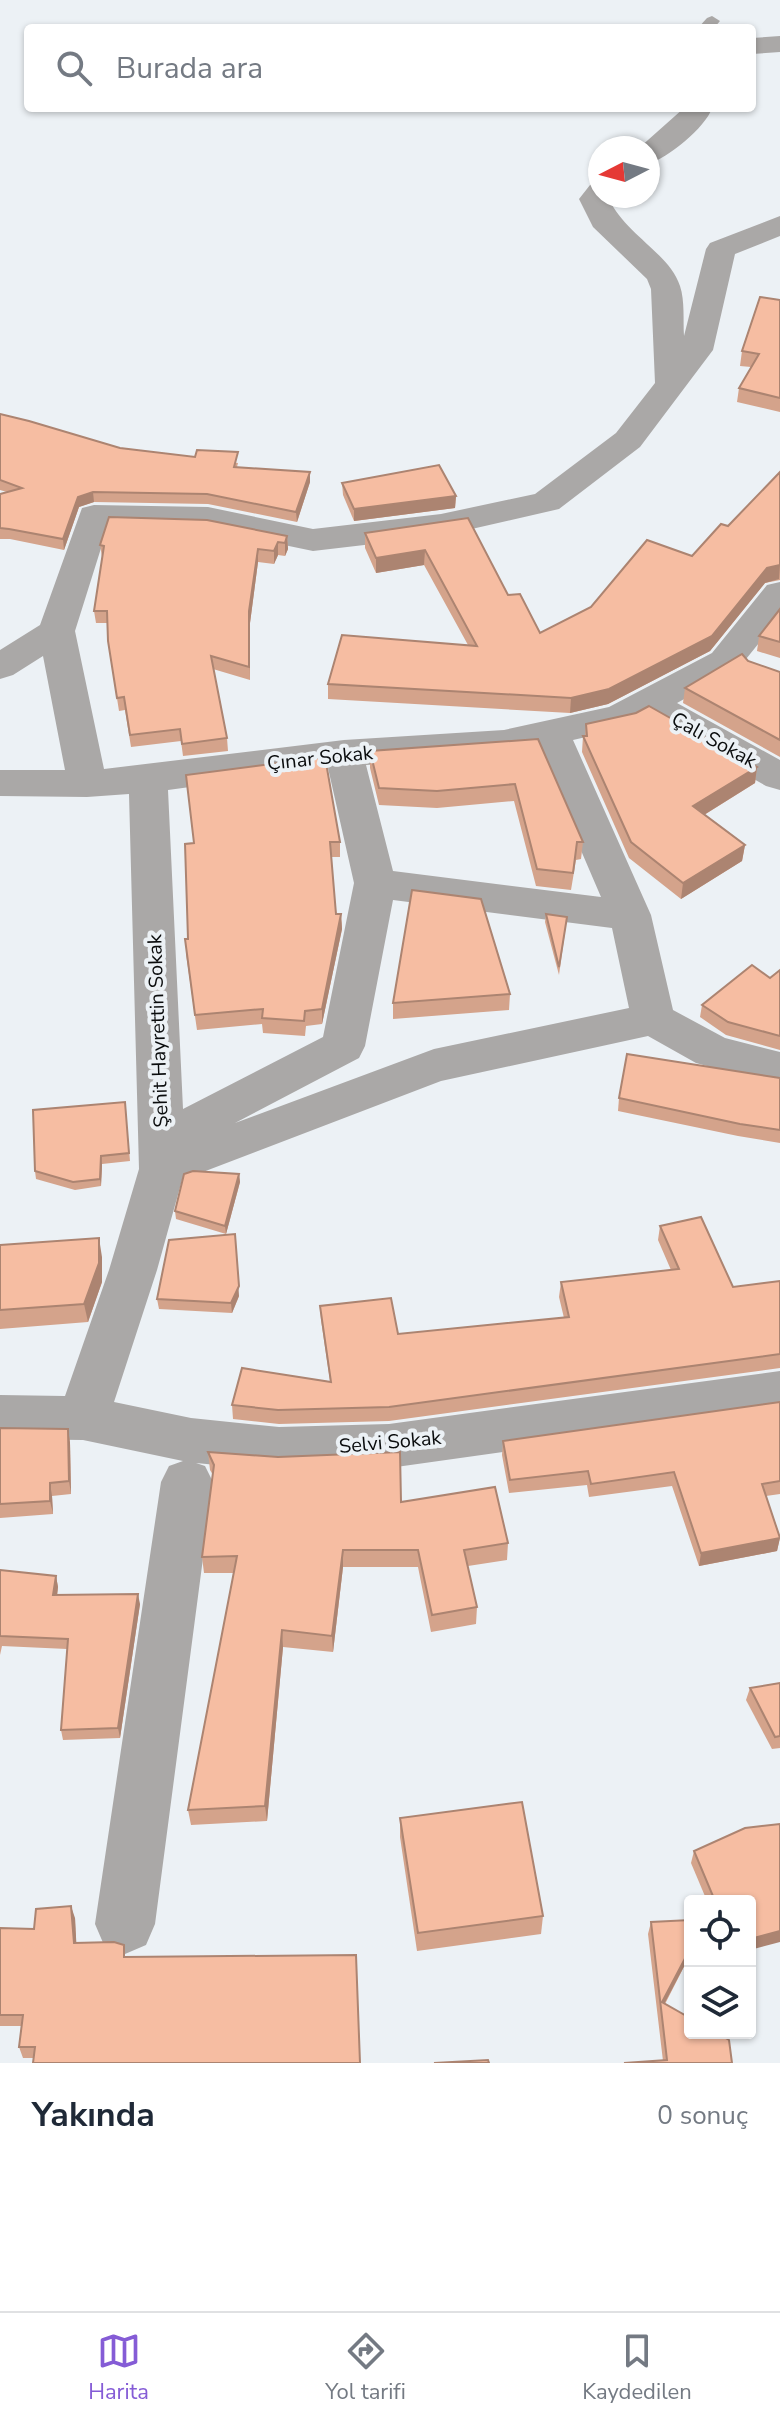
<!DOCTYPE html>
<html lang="tr">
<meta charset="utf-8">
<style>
:root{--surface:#fff;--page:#f2f2f3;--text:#1f2937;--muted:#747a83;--line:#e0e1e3;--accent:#855cd6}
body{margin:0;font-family:"Nunito Sans",sans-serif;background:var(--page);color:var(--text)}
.controls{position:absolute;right:24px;bottom:24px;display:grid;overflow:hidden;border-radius:8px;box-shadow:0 2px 6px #0004}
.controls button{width:72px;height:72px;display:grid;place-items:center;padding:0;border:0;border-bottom:2px solid var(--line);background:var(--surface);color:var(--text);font:40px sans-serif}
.compass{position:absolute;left:588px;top:136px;width:72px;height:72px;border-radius:50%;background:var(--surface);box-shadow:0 2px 6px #0004;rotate:264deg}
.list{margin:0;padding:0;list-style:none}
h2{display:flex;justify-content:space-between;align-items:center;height:104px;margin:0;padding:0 32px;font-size:34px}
h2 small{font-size:26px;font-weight:400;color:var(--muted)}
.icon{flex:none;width:44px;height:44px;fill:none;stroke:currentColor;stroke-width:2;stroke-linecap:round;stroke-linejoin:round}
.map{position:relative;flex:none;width:780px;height:2063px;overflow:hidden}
.search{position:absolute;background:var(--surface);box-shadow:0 2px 6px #0004;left:24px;right:24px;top:24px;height:88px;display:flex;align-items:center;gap:20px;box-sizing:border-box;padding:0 28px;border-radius:8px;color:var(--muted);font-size:30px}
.sheet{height:248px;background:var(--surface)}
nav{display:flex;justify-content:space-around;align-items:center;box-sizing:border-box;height:112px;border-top:2px solid var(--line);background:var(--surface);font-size:22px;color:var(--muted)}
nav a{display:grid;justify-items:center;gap:4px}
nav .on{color:var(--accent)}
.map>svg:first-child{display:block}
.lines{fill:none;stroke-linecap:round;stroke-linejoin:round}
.lane{fill:#aaa8a7;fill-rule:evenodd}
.street{fill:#aaa8a7;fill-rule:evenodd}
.wall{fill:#d4a38b}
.shaded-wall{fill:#ac8471}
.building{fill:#f6bda2;stroke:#ac8471;stroke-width:2}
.labels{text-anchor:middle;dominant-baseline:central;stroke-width:8;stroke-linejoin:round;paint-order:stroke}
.street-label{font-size:20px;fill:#0a0c0d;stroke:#ecf1f5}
</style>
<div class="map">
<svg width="780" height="2063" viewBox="0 0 780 2063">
<rect width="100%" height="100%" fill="#ecf1f5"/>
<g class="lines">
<!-- lane -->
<path class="lane" d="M712 16 720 21 714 28H698L707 18Z"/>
<!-- street -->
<g class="street">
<path d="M780 36V52L752 54V38Z"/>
<path d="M684 108H712C706 127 667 159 648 164V148H639Z"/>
<path d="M600 182V196H611L609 199C625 234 670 254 680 286 685 301 683 320 684 336L706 249 710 243 780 216V236L735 254 713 350 640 447 559 509 441 536 313 551 208 529 108 526 75 631 104 769 344 740 504 730 609 707 712 653 767 585 780 582V617L738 669 677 703 780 760V790L766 786 647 719 634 726 573 740 651 915 673 1010 725 1038 780 1052V1086L696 1063 648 1036 441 1081 182 1180 157 1270 114 1402 191 1418 279 1427 389 1424 780 1371V1413L389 1468 279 1471 196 1463 205 1466 213 1482 155 1924 146 1945 125 1954 104 1945 95 1924 161 1482 169 1466 183 1461 83 1440 0 1439V1395L65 1396 109 1270 139 1169 129 794 87 797 0 796V770H65L43 656 13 675 0 679V650L40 625 82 508 94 505 208 507 313 529 441 514 535 494 616 433 655 383 651 289 647 279 593 227 579 199 590 185ZM537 748 601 897 393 871 366 765 504 756ZM328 768 354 883 323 1037 183 1109 168 790ZM393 900 612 928 629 1008 434 1049 235 1123 359 1058 365 1046Z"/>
</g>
</g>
<!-- wall -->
<g class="wall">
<path d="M780 300V412L737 402 739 388 751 367 740 366 742 351Z"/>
<path d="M0 414 120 448 238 463 237 467 310 472V482L297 522 208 504 94 502 79 507 64 550 10 539H0V494L7 492 0 490Z"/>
<path d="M780 472V580L765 583 710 651 608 704 570 713 328 699V684L468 645 424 565 376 573 365 548V533L468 518 508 595 540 633 692 556 728 526Z"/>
<path d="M342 483 456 496 455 508 354 521 343 495Z"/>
<path d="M287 536 288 549 285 556 278 555 274 564 258 562 250 623V680L213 669 227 738 228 751 183 756 181 741 131 747 125 710 119 711 110 654 107 623H96L94 611 102 557 100 545Z"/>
<path d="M780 609V658L757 651 759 636Z"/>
<path d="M748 661 780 672V757L683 703 685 688Z"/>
<path d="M586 724 757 767 755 783 704 815 745 845 742 861 681 899 629 858 582 752 583 736H585Z"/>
<path d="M538 739 583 842 581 859 576 860 571 890 536 886 514 801 437 808 379 805 370 768V751Z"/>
<path d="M340 842V857H331L336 914H341L342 929 322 1024 306 1026 305 1036 263 1033 262 1024 197 1030 186 954 188 939 185 844Z"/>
<path d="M546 914 566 925 559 975 545 922Z"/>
<path d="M780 970V1050L726 1035 700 1017 702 1005 770 978Z"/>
<path d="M510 994 509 1010 393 1019V1003Z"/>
<path d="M780 1078V1143L738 1136 618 1111 619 1098Z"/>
<path d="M125 1102 130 1161 102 1164 101 1186 75 1190 36 1179 35 1171Z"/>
<path d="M239 1174 240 1182 226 1234 176 1219 175 1211Z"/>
<path d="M660 1226 733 1287 780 1281V1368L389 1421 279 1424 233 1419 232 1405 330 1381 321 1320 320 1306 398 1334 564 1318 559 1297 561 1282 671 1270 658 1240Z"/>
<path d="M0 1245 102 1257V1282L88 1322 0 1329Z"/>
<path d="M239 1296 232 1313 159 1309 157 1299Z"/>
<path d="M780 1402V1494L766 1496 780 1537 777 1551 699 1566 672 1486 589 1497 587 1485 509 1493 502 1455 503 1441Z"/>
<path d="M0 1428 68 1429 70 1443 71 1494 52 1496 53 1514 0 1518Z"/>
<path d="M208 1452 401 1502 508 1543 507 1560 468 1566 477 1607 476 1624 431 1632 418 1567H343L333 1652 283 1647 267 1821 191 1825 188 1810 234 1573H204L202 1557 213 1475 210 1470Z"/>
<path d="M0 1570 56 1576 58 1587 57 1595 140 1604 120 1738 63 1740 61 1730 67 1649 2 1646 0 1655Z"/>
<path d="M780 1683V1748L772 1749 746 1700 750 1688Z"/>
<path d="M400 1818 543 1916 541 1934 417 1951 400 1837Z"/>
<path d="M694 1851 750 1901H707L691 1863Z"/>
<path d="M75 1918 76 1943 34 2058H23L19 2047 22 2026H0V1928L34 1929Z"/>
<path d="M690 1920V1955L665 2004 732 2063 663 2061 648 1934 651 1922Z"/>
</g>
<!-- shaded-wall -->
<g class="shaded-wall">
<path d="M310 472V482L297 522 296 512Z"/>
<path d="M93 492 94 502 79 507 64 550 63 539 78 497Z"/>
<path d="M456 496 455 508 354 521V509Z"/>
<path d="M287 536 288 549 285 556V543Z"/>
<path d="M278 542V555L274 564V551Z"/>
<path d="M258 549V562L250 623V680L249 611Z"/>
<path d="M425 550 424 565 376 573V558Z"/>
<path d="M780 565 779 579 765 583 710 651 608 704 570 713 571 698 767 568Z"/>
<path d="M757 767 755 783 691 823 693 806Z"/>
<path d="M745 845 742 861 681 899 683 883Z"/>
<path d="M341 914 342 929 322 1024V1009Z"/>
<path d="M101 1156 102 1164 101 1186 100 1179Z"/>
<path d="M239 1174 240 1182 226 1234 225 1226Z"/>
<path d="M235 1234 239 1296 232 1313 231 1303Z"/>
<path d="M99 1238 102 1257V1282L88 1322 84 1304Z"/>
<path d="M68 1429 70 1443 71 1494 69 1481Z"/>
<path d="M50 1483 52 1496 53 1514 50 1501Z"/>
<path d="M780 1538 777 1551 699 1566 701 1553Z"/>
<path d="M343 1550V1567L333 1652 332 1636Z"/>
<path d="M56 1576 58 1587 56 1605 53 1595Z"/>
<path d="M138 1594 140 1604 120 1738 118 1728Z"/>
<path d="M282 1630 283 1647 267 1821 265 1806Z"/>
<path d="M71 1906 75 1918 77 1955 74 1943Z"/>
<path d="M780 1931V1942L750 1950V1939Z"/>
<path d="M690 1949V1955L661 2010 662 2002Z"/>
</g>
<!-- building -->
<g class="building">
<path d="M760 297 780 300V398L739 388 759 354 742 351Z"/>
<path d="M0 414 29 421 120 448 195 457 197 450 238 452 234 467 310 472 296 512 207 494 93 492 78 497 63 539 9 529 0 528V494L22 488 0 480Z"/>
<path d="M439 465 456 496 354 509 342 483Z"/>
<path d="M780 472V565L767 568 712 636 609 689 571 698 328 684 342 635 477 646 425 550 376 558 365 533 468 518 508 595 520 594 540 633 591 607 647 540 692 556 721 524 728 526Z"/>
<path d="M109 517 207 520 287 536 285 543 278 542 274 551 258 549 249 611V667L211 656 227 738 182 744 180 729 130 735 124 697 117 698 108 641 107 611H94L104 546 100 545Z"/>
<path d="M780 609V642L759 636Z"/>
<path d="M742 654 748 661 780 672V740L685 688Z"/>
<path d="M649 706 757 767 693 806 745 845 683 883 631 842 583 736H587L586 724 636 713Z"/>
<path d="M538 739 583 842H577L573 873 537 869 515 784 437 791 379 788 370 751Z"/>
<path d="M325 757 340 842H330L336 914H341L322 1009 305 1011 304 1021 262 1018 263 1009 195 1015 185 939H188L185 844 194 843 186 775Z"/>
<path d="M412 890 481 899 510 994 393 1003Z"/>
<path d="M546 914 567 917 559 967Z"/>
<path d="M752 965 770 978 780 970V1036L728 1022 702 1005Z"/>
<path d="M627 1054 780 1078V1130L740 1124 619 1098Z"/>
<path d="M125 1102 129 1153 101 1156 100 1179 73 1182 35 1171 33 1110Z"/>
<path d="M193 1171 239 1174 225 1226 175 1211 184 1174Z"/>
<path d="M701 1217 733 1287 780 1281V1354L389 1407 278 1410 232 1405 242 1368 331 1382 320 1306 391 1298 398 1334 569 1317 561 1282 679 1269 660 1226Z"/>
<path d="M235 1234 239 1286 231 1303 157 1299 169 1240Z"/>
<path d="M99 1238V1263L84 1304 0 1310V1245Z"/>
<path d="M780 1402V1481L762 1484 780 1538 701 1553 674 1472 591 1484 588 1471 510 1480 503 1441Z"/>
<path d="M0 1428 68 1429 69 1481 50 1483V1501L0 1504Z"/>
<path d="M208 1452 278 1457 400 1452 401 1502 495 1487 508 1543 464 1550 477 1607 432 1615 418 1550H343L332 1636 282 1630 265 1806 188 1810 237 1556 202 1557 214 1465Z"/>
<path d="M0 1570 56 1576 53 1595 138 1594 118 1728 61 1730 68 1639 0 1636Z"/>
<path d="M780 1683V1736L775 1737 750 1688Z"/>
<path d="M522 1802 543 1916 418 1933 400 1818Z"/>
<path d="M780 1824V1931L750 1939V1901H715L694 1851 745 1828Z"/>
<path d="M71 1906 74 1943 114 1942 124 1945V1957L356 1955 360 2063H33L35 2047H19L23 2015H0V1928L34 1929 36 1909Z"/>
<path d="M690 1920V1949L662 2002 690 2018V2033H717L729 2040 732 2063H624L667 2060 651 1922Z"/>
<path d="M488 2060 489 2063H434Z"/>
</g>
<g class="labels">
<!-- street labels -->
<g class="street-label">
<text transform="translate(714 740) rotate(29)">Çalı Sokak</text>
<text transform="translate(320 758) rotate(-6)">Çınar Sokak</text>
<text transform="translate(158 1031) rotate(-92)">Şehit Hayrettin Sokak</text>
<text transform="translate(390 1442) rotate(-5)">Selvi Sokak</text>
</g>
</g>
</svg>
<div class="controls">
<button><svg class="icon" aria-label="locate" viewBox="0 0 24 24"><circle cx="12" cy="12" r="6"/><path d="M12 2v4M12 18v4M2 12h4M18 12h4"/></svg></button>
<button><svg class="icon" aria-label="layers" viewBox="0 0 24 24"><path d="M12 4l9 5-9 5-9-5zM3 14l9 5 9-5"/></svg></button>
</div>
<svg class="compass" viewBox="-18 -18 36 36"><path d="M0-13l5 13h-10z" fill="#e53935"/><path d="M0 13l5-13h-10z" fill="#747a83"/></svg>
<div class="search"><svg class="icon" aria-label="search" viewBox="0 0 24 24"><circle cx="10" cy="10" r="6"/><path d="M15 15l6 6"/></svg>Burada ara</div>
</div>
<section class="sheet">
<h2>Yakında<small>0 sonuç</small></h2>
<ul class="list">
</ul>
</section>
<nav>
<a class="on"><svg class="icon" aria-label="map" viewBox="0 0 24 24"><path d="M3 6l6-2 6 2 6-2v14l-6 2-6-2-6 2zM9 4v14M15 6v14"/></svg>Harita</a>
<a><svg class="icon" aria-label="directions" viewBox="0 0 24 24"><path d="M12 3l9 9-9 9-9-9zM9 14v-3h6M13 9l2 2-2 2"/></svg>Yol tarifi</a>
<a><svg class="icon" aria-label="saved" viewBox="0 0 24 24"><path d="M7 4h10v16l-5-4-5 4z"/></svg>Kaydedilen</a>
</nav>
